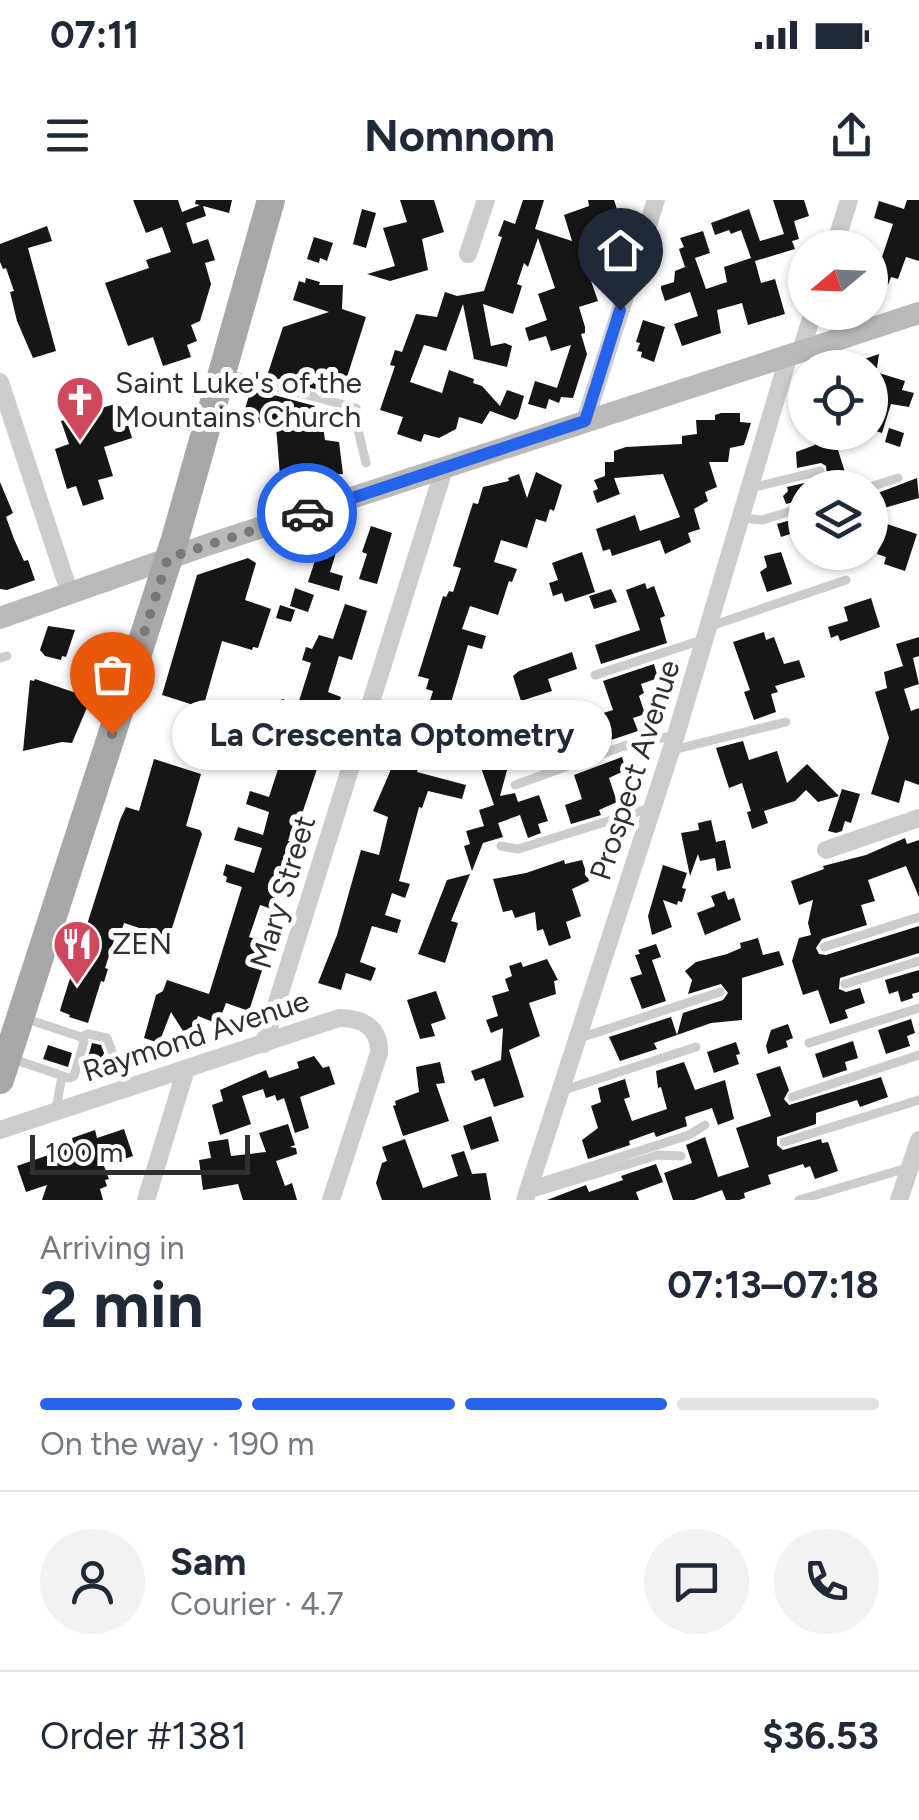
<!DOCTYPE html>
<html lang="en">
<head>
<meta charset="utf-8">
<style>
	:root { --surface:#fff; --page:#f2f2f3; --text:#1f2937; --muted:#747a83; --line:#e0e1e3; --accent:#2563eb }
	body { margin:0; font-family:Figtree,sans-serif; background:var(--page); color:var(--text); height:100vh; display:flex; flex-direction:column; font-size:38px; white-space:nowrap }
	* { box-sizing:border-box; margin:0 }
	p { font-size:32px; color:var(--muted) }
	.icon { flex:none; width:55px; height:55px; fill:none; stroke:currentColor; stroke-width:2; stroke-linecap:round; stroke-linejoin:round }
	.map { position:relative; height:1000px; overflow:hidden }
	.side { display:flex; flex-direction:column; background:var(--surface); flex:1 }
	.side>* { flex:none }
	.needle { width:65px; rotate:251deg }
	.controls { position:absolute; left:788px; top:30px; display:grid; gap:20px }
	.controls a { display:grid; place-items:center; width:100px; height:100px; border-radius:50%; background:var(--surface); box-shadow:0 2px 8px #0004; font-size:50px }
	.scale { position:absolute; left:30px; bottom:25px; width:220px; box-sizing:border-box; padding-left:10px; border:5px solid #2f2f2f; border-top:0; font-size:28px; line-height:35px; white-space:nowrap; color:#2f2f2f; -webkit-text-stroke:8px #fff; paint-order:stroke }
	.pin { position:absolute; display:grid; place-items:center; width:85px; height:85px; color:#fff; margin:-102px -42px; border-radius:50% 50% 50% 0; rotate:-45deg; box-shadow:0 0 10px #0007 }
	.pin .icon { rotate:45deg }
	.courier { position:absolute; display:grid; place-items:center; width:100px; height:100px; margin:-50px; border:8px solid #2563eb; border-radius:50%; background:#fff; color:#222; box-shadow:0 2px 12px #0007 }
	.bubble { position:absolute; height:70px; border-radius:35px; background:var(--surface); box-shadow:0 2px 8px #0004; font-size:32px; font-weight:700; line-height:70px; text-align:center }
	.summary em { font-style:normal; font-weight:700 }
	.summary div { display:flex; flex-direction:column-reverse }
	.summary { display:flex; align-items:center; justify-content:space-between; height:170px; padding:0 40px }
	h1 { font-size:65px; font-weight:700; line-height:75px }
	.bar { display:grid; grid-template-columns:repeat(4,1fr); gap:15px 10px; align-content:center; height:120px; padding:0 40px }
	.bar i { height:12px; border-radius:8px; background:var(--line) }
	.bar .selected { background:var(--accent) }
	.bar p { grid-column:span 4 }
	.line { display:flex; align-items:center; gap:25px; padding:0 40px; border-top:2px solid var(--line) }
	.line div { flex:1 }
	.round { display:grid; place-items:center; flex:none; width:105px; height:105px; border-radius:52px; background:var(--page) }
	.status { display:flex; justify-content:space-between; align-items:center; height:70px; padding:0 50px; background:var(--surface); direction:ltr }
	.status svg { height:28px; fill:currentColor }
	header { display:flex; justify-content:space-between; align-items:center; height:130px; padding:0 40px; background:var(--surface); font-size:45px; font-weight:700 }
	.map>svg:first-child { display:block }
</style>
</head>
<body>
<div class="status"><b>07:11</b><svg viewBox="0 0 49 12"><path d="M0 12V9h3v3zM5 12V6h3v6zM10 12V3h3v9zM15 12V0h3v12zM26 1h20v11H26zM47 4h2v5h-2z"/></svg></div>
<header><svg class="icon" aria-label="menu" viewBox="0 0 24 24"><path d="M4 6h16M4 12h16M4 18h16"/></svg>Nomnom<svg class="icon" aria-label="share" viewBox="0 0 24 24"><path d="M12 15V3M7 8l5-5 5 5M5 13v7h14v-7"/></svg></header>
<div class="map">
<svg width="919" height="1000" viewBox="0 0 919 1000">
	<rect width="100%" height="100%" fill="#fff"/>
	<path fill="#161616" d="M133,0H178L182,12L200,5L195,4L196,0H232L229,13L203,6L206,16L186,23L193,44L208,39L215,60L205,63L211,84L200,121L191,125L197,141L187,145L191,157L163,166L153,137L128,146L105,83L149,68L146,60L171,52L162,27L146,33Z
		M400,0H434L444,32L422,39L428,70L390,81L367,74L395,66L383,28L407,22Z
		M523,0H544L535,29L572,41L564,15L589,6L588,0H614L623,28L606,35L612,63L588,72L598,101L579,107L585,127V133L581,134L587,154L573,198L561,197L559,203L549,199L546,209L528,204L535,181L557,188L571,145L551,151L546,136L529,141L525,128L547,120L538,94L555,88L538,38L528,67L524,63L517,84L522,86L513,114L483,104L491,146L505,143L512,146L507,167L474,159L463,104L446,151L424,145L410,182L442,193L449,170L474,179L473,183L482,186L500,206L507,190L524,196L518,217L515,220L490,211L482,224L459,217L456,229L439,238L424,234L421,242L397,234L403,217L380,210L395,166L390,165L395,150L402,152L416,114L437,117L445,92L457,96L484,91L502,37L498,36L504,20L515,24Z
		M773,0H804L809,16L794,21L799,39L792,41L795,49L755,61L761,83L775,79L785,114L748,125L742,103L717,110L721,133L682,146L674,124L698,116L690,92L665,101L661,89V86L674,82L675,71L685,67L679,49L684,47L680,38L703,31L710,53L695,58L706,89L727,82L724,67L751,58L741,30L731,34L729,30L715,35L711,23L749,9L760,41L784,34Z
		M907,0H919V61L906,57L898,79L891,77L888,85L874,81L893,24L874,18L879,1L904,9Z
		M362,9L376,13L366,48L353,44Z
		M47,26L52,41L28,48L56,151L33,158L17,121L10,92L14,91L6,68L3,69L0,62V44Z
		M314,37L333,43L327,61L320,58L319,63L307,59Z
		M306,78L320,82L319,85H343L342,109L366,117L341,196L267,176L283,127L329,112L293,100L299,81L305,83Z
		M643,120L665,127L654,162L641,157L642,152L637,151L640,143L636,142Z
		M879,154L877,168H844V166Z
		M879,173L905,181L902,190L914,193L909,207L891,204L882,233L870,229V200Z
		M251,189L315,206L307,221L322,220L325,240L339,242L343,274L311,276L312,290L282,301L276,226L242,219Z
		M121,202L132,238L104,247L113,276L98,280L104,299L83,306L76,286L67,289L55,249L69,244L61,221Z
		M721,213H740V222L751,223L744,245L730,248L728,262H709L717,287L705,292L708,301L694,309L700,329L688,333L691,342L665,354L660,340L612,356L610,349L603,351L596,329L635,315L640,331L680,317L663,274L614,278L620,294L597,303L593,291L598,289L594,280L605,276V262H614V251L626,247L682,244V236L697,234L696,220H715V215Z
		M889,228L904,233L900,247L885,242Z
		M811,232H850L853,241L837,247L845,272L829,277L833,288H805V299L786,304L783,296L788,291L787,287L822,279L827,274L826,266L821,263L797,268L796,252L815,245Z
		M536,272L562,285L554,311L550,309L546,322L536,319L527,348L501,340L494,362L517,369L512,382L509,381L498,415L470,406L462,429L486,436L482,449L468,445L450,506L455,508L452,517L460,520L452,543L460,546L455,559L424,549L417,572L466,585L462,599L428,591L422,608L419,607L399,681L410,684L405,698L392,693L385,715L401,720L397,733L372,726L360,762L376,768L371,781L346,773L341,790L318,783L337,735L361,650L379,655L388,617L373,611L392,567L397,569L404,545L396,542L407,507L426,513L433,491L426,489L429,479L418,476L443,396L446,397L449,391L453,392L461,368L453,366L473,303L478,304L483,287L509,281L508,278L519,274L527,298Z
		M917,278L919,298L870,312V296Z
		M0,282L13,313L6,317L14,339L24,361L28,360L35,380L7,390L0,389Z
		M805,316V329L781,337L777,324Z
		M887,324L917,334L905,371L884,364L886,357L877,354Z
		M342,326L347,340L339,343L330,372L343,376L339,391L308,382L323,336Z
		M371,326L392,333L377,384L359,379L367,354L362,352Z
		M582,352L595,392L565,402L562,393L553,396L549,383L558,380L552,363Z
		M781,352L792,384L767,392L760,372L767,367L764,356Z
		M248,358L256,363L245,400L271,409L258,448L253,447L252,450L222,441L203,508L162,495L197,375Z
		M645,383L647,389L654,386L665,416L660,418L667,443L601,464L595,445L640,430L626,390Z
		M295,388L314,395L308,412L290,406Z
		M611,389L617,402L594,409L589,396Z
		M871,398L880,427L840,441L838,435L831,438L828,427L848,421L844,407Z
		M345,404L367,411L352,460L339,456L332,479L328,492L341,497L301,617L296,615L288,641L293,642L272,709L260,705L249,737L261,741L256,758L265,761L249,811L226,803L218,824L198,816L194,827L183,831L171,812L159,843L144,838L156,795L163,791L167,780L209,794L242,687L226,682L227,677L223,675L226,664L254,673L262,648L234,640L238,627L263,635L269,612L246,604L250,591L269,597L281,560L265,555L272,533L252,526L275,520L282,499L298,504L311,463L302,460L306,447L312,449L319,435L333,439Z
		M280,405L295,410L291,422L276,418Z
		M48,426L75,430L66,457L62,456L61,460L45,456L40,450Z
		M764,432L766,440L774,437L784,464L799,460L805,477L775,486L778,492L771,494L776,512L754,520L744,492L750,490L733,442Z
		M919,437V456L913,458L919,484L904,489L911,511L919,508V585L905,580L899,603L871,594L889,538L875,492L887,488L884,472L903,466L896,444Z
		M572,452L577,469L548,479L552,491L521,501L513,476L519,471Z
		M654,464L658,478L641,484L644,493L639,496L645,514L633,518L638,531L608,541L605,533L560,546L551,519L581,509L584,519L613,510L603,481Z
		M35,479L91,498L72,543L62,542L23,551L30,480L34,481Z
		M743,541L749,560L777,551L787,583L807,564L839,596L818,602L806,590L795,601L764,611L768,623L752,629L747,612L751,611L742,583L729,588L716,548Z
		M484,543L512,552L500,596L515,593L518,602L539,595L548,621L538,624L541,633L528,638L520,615L498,623L503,637L483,643L472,671L464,646L470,644L466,631L484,626L479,610L494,605L479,562Z
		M237,546L253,552L248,565L233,559Z
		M622,557L626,570L609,578L617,602L599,610L601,615L571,624L565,605L582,599L574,575Z
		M154,559L201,574L186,626L200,630L202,634L172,728L166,731L164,736L124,723L120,735L116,734L105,768L108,769L104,782L101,781L88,823L69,817L70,815L60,811L61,807L120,620L126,607L139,611Z
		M842,589L860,594L851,623L845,621L842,631L836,633L828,631Z
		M711,620L716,642L725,640L731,668L717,671L715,658L700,661L698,654L690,676L681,633L699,630L698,623Z
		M905,638L907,644L919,640V697L906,666L868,680L875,701L861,705L867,725L822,739L816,748L819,754L826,755L919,726V753L840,778L839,789L846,792L860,788L865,803L845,810L848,818L830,824L818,790L803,795L792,761L799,738L811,735L808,723L813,700L799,705L791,681L824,669L823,666L866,655Z
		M564,660L565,664L582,660L589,681L572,689L581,716L566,722L571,738L549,746L543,729L537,731L535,712L515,718L512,710L503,712L493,679L526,673Z
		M663,665L687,673L682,688L686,689L682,702L678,701L677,705L663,700L672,727L652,735L648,716Z
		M470,674L451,721L458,723L445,763L418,754L447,680Z
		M725,691L728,700L734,698L741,720L705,735L697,713L715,706L711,696Z
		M758,738L763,755L779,751L784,765L742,778V820L711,823L677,835L683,813L723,800L728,793L721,784L688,794L692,780L685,771L696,762L727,754L741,748L740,743Z
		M656,744L661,757L652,760L666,801L642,809L630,778L642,774L635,755L640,754L638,750Z
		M547,759L558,780L554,781L556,794L529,803L540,836L509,850L524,897L494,907L484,878L475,881L471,871L501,860L503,828L491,833L486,820L498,816L492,796L509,791L505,779L512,776L509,766L521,762L523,767Z
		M919,770V792L912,794L913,798L901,802L898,791L889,794L885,780Z
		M436,791L446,819L431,824L435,836L420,839L407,800Z
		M671,817L677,835L654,843L657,849L620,861L609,837Z
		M911,819L915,833L907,836L910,846L886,854L878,830Z
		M788,824L793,838L786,841L788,847L768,854L766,846L771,830Z
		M853,841L858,858L845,862L847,870L823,878L815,854Z
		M736,842L740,854L736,855L739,864L714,873L707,852Z
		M92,843L101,845L104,853L97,874L84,872Z
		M48,845L72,853L68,867L43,859Z
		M314,856L323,868L329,866L335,884L300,897L309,928L295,933L284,898L277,901L275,895L266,898L263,889L242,896L251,924L220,935L212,905L223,901L220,890L266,870L269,878L299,868L297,862Z
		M440,862L445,883L436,884L449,921L403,936L393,906L396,905L395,901L419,892L416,867Z
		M684,862L695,890L725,880L734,919L718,925L712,908L685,917L687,926L656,937L654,932L629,941L630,945L588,959L582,940L598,928L591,906L601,902L598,888L625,879L630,897L624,899L632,921L667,909L661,887L658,888L656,871Z
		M780,866L789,890L784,899L789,905L881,877L888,897L860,907L857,900L816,913V924L777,937V945L783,950L821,939L822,943L828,942L838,971L815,979L810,966L805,968L803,964L768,975L771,984L744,993L745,998L739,1000H726L722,990L694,1000H673L664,973L692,963L686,945L705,937L718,977L749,967L736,928L771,916L756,874Z
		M491,916L499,941L471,950L463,926Z
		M288,924L295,945L290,947L296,948L297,954L276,961L285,986L292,983L297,1000H243L238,984L203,990L199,960L211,958L208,942L228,939L231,956L266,952L259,933Z
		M124,929L133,956L104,966L109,979L105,980L107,986L100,989L103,1000H42L47,985L26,992L17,966L74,946L72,938L95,930L97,938Z
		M405,939L423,988L458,976L451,955L464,951L472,974L486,973L491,1000H382L376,983L382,963L387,961L382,947Z
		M656,964L663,982L636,992L639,1000H547L586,985L589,992L623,980L621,976Z"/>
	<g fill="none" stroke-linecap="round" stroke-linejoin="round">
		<path stroke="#ccc" stroke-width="9" d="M224,173L356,208L355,217L366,263
			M751,288L820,271
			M867,288L898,278
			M740,318L762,320L805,307
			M708,427L846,380
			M0,458L7,456
			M595,475L702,440
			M673,550L786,522
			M515,585L624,546L676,535
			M501,646L518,649L650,608
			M824,747L919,717
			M845,784L919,761
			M81,837L88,834L107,838L126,889
			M580,838L720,792
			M809,843L919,808
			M10,858L69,878L74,876L84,842L81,837L24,818
			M561,891L696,847
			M792,897L919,855
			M56,909L62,876
			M784,942L919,900
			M529,986L689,935L705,925
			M529,994L658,955L681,956
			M799,1000L907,968"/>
		<path stroke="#ccc" stroke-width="18" d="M834,48L849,0
			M468,54L486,0
			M801,151L813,112
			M0,182L70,394
			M585,221L656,0
			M826,650L919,618
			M264,844L444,269
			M0,930L339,818C362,818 380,827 379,853L331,1000
			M146,1000L186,869
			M525,1000L676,535L789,155
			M899,1000L919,940"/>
		<path stroke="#b9b9b9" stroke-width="22" d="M0,418L207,345L919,113"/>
		<path stroke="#a7a7a7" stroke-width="28" d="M0,880L175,339L271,0"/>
	</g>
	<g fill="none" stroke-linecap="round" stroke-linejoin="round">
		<path stroke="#787878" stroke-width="10" stroke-dasharray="0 18" d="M112,534L168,358L307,313"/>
		<path stroke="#2563eb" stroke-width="12" d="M307,313L585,221L620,110"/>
	</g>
	<defs>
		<g id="church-pin" transform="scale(2.5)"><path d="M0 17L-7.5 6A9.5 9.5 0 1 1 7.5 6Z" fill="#cf485d" stroke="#fff"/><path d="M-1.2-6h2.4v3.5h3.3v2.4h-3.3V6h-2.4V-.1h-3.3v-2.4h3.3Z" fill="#fff"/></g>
		<g id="restaurant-pin" transform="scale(2.5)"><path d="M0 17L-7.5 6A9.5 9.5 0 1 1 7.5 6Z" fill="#cf485d" stroke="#fff"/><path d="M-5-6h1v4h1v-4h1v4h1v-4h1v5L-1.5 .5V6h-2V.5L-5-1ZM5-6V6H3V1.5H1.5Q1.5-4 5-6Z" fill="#fff"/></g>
	</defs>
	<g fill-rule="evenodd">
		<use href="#church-pin" x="80" y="200"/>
		<use href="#restaurant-pin" x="77" y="744"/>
	</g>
	<g text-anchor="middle" stroke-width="10" stroke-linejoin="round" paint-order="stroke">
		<g font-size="30" fill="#2f2f2f" stroke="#fff" text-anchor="start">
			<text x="115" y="193">Saint Luke's of the<tspan x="115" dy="34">Mountains Church</tspan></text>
			<text x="112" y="754">ZEN</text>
		</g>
		<g font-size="30" fill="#2f2f2f" stroke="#fff">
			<text transform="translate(635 570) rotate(-72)" y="10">Prospect Avenue</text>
			<text transform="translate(283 692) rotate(-73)" y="10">Mary Street</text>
			<text transform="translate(196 836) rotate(-18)" y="10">Raymond Avenue</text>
		</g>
	</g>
</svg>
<div class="controls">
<a><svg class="needle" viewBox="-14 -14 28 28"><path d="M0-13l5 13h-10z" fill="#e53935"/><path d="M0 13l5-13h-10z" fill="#747a83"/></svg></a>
<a><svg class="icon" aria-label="locate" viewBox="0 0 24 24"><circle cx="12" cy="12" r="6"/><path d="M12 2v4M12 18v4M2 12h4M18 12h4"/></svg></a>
<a><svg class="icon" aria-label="layers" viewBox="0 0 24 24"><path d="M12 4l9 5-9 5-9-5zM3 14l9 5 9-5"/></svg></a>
</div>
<div class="scale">100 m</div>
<div class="pin" style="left:112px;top:534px;background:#ea580c"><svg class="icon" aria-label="bag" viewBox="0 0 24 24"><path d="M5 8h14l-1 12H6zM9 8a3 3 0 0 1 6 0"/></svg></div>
<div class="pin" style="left:620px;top:110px;background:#1f2937"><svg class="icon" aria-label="home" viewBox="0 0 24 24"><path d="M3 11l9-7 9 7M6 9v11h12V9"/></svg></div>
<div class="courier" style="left:307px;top:313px"><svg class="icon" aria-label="car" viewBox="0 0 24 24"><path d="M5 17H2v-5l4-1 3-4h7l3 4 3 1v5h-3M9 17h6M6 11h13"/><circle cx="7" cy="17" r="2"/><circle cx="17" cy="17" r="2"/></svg></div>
<div class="bubble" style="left:172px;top:500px;width:440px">La Crescenta Optometry</div>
</div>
<section class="side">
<div class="summary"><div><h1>2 min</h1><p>Arriving in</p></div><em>07:13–07:18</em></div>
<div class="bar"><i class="selected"></i><i class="selected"></i><i class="selected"></i><i></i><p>On the way · 190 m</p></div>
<div class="line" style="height:180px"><a class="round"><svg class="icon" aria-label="person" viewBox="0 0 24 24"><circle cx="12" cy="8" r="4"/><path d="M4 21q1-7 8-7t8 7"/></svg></a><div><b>Sam</b><p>Courier · 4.7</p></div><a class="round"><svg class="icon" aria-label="chat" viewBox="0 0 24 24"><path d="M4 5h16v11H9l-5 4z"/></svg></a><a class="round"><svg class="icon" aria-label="phone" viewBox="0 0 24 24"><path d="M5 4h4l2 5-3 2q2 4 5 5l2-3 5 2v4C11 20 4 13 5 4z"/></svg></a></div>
<div class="line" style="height:130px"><div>Order #1381</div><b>$36.53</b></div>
</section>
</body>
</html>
